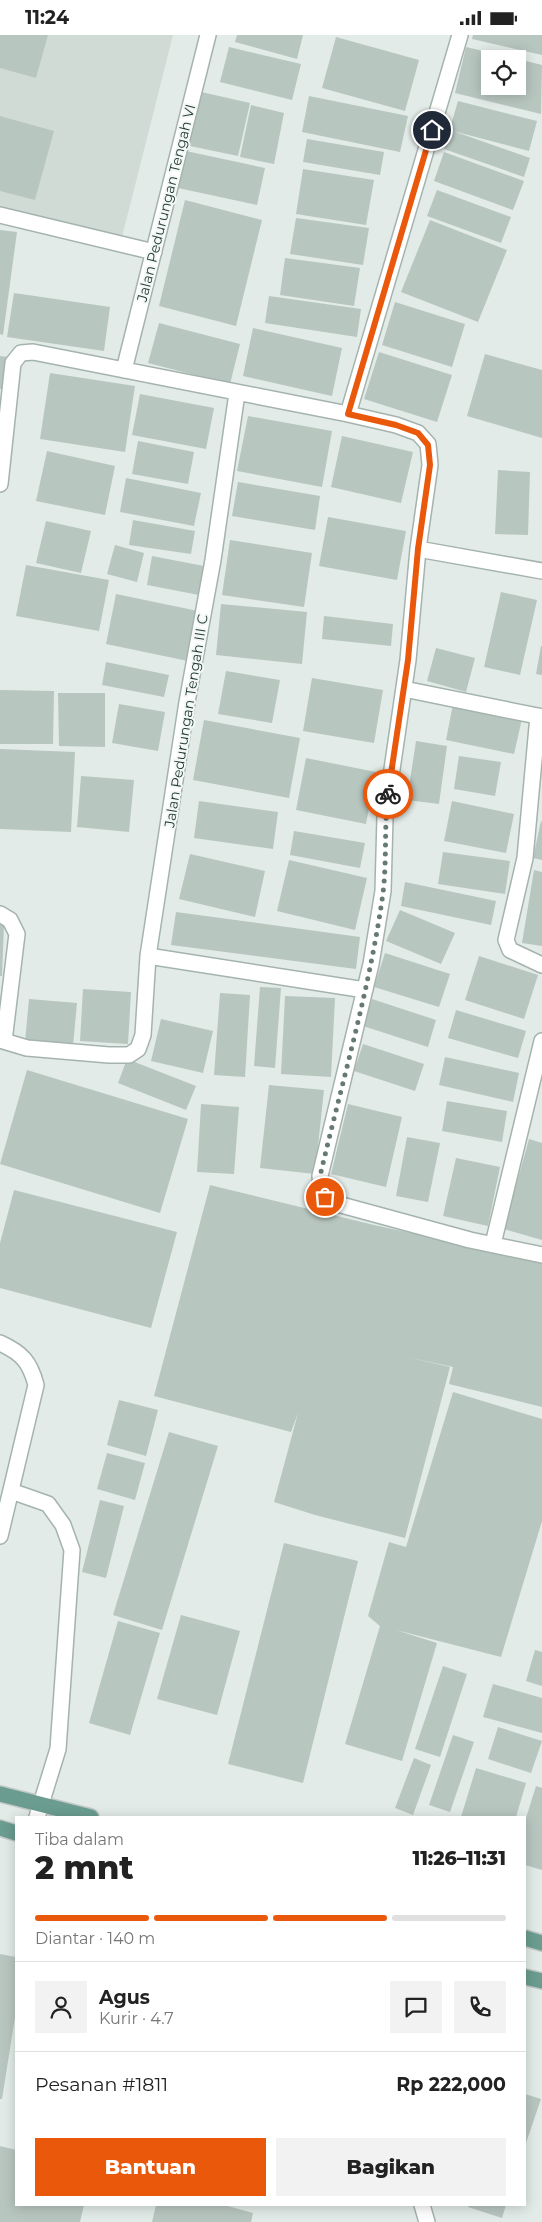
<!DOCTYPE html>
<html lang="id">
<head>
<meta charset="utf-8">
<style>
	:root { --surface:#fff; --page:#f2f2f2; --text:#222; --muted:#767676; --line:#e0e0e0; --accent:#ea580c }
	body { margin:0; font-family:Montserrat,sans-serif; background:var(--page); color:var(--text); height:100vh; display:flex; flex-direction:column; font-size:19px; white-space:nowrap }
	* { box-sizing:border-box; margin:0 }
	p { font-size:16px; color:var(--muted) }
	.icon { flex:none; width:28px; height:28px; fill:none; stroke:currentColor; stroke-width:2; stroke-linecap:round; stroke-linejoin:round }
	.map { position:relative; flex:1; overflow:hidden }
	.side { position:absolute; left:15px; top:1781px; width:511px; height:390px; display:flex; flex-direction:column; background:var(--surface); border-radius:0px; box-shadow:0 2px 12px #0003 }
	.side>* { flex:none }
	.buttons { position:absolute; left:481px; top:15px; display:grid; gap:10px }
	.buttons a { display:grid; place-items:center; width:45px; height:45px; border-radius:0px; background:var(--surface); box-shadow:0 2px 12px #0003; font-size:25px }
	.pin { position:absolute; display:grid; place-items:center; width:42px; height:42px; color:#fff; margin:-21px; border:2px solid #fff; border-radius:50%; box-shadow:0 1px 5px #0007 }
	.courier { position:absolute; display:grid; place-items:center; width:50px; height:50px; margin:-25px; border:4px solid #ea580c; border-radius:50%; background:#fff; color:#222; box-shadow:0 1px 6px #0007 }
	.overview em { font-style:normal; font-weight:800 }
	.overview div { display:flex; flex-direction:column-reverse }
	.overview { display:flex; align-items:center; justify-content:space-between; height:85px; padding:0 20px }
	h1 { font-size:32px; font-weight:800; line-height:38px }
	.bar { display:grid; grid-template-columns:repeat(4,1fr); gap:8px 5px; align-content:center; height:60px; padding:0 20px }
	.bar i { height:6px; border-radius:4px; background:var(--line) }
	.bar .current { background:var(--accent) }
	.bar p { grid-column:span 4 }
	.line { display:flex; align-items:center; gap:12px; padding:0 20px; border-top:1px solid var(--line) }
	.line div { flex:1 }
	.round { display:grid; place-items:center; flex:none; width:52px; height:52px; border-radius:0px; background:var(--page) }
	.primary-button { display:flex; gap:10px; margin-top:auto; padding:10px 20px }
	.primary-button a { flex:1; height:58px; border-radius:0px; background:var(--accent); color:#fff; font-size:20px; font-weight:800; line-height:58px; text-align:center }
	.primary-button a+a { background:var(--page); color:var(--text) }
	.status { display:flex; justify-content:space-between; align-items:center; height:35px; padding:0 25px; background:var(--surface); direction:ltr }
	.status svg { height:14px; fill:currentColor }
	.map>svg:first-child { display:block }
</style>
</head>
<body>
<div class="status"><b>11:24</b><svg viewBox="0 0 49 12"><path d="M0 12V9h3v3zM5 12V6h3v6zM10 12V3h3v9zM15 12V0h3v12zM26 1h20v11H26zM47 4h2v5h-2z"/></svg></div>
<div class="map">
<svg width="542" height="2187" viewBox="0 0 542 2187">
	<rect width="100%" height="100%" fill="#e2ebe7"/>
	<path fill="#d1dbd6" d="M0,0H173L122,202L0,172Z"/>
	<path fill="#b8c6c0" d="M0,0H48L36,43L0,33Z
		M237,0H303L297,24L235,7Z
		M473,0H542V20L472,4Z
		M336,2L419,25L405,76L322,53Z
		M229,12L301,29L292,65L220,47Z
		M466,12L513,23L490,24V51H518V24L542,30L541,79L455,58Z
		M197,56L250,68L238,121L185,110Z
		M309,61L408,81L400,117L302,97Z
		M458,66L537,86L529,116L453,96L530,123L524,142L444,114Z
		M251,70L284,78L274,129L240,122Z
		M0,81L54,96L35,165L0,156Z
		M307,104L384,117L380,140L303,127Z
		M186,116L265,133L257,170L178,153Z
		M444,117L524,146L513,175L434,146Z
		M303,134L374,145L366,190L296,179Z
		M437,155L511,182L501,208L427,181Z
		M185,165L262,185L236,291L159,271Z
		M296,183L369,193L363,230L290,219Z
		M430,185L507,215L478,287L401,257Z
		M0,195L17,197L3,300L0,299Z
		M285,223L360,233L354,271L280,260Z
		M14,258L110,272L104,316L7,302Z
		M269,261L361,274L357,302L265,288Z
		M395,267L465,289L452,332L382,310Z
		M159,288L240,309L230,349L148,328Z
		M253,293L342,313L332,361L243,341Z
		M379,317L452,340L437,387L364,364Z
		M485,319L542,335V403L467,381Z
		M0,321L8,322L6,355L0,354Z
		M50,338L135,351L125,417L40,404Z
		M140,359L214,373L206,414L132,400Z
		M248,381L332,396L322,452L237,436Z
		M342,401L413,417L401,468L331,452Z
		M138,406L194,417L188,449L132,439Z
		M47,416L115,431L105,480L36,466Z
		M498,435L530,437L528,500L495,499Z
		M126,443L201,458L194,491L120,477Z
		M238,447L320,461L315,495L232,481Z
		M328,482L406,496L397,545L319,531Z
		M133,485L195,496L191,519L129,510Z
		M46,486L91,496L81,538L36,528Z
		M230,505L312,518L304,572L222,560Z
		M115,510L144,518L137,547L107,539Z
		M152,521L204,531L199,560L147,550Z
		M26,530L109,545L99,596L16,581Z
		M501,557L537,565L520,640L484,632Z
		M116,559L198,576L188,626L106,609Z
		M221,569L307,577L302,629L216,620Z
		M324,581L393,589L391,611L322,604Z
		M541,611H542V640L536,639Z
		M436,613L475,623L466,657L427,646Z
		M106,627L169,640L164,662L102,650Z
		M226,636L280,645L272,688L218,679Z
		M312,643L383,655L374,708L303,696Z
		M0,655L54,656L53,709H0Z
		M58,658H105V712L59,711Z
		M119,669L165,677L158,716L112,708Z
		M453,669L522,684L514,719L446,705Z
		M204,685L300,703L289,763L193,745Z
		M416,706L447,711L439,769L407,765Z
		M0,714L75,717L71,797L0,794Z
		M459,721L501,727L495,761L454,754Z
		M306,723L376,737L366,789L296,775Z
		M81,741L134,745L129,797L77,792Z
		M199,766L278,777L273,814L194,803Z
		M452,766L514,779L506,818L444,806Z
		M541,786L542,787V825L533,823Z
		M294,796L365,808L360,833L290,820Z
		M443,817L510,826L505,859L438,849Z
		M190,819L265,836L255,882L179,864Z
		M289,825L367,843L355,895L277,876Z
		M534,835L542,837V911L522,908Z
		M405,847L496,866L491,890L401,871Z
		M400,875L455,898L441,929L386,906Z
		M176,877L360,902L356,934L171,910Z
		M0,888L4,889L2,941H0Z
		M385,918L450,939L439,972L374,952Z
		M479,921L538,940L524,984L465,965Z
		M260,952L281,953L275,1033L254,1031Z
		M83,954L131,957L128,1009L80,1006Z
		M220,958L250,960L245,1042L214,1040Z
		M285,961L335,963L331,1042L281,1039Z
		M29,964L77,968L73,1011L25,1007Z
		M372,964L436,985L428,1012L363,991Z
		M456,975L526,996L518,1023L448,1003Z
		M161,984L213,996L203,1038L151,1026Z
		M363,1009L424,1029L415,1056L354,1036Z
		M445,1022L519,1038L513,1067L439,1050Z
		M127,1024L196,1051L186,1075L118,1048Z
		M27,1035L188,1084L160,1178L0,1129Z
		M269,1050L324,1055L315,1139L260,1133Z
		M447,1066L507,1076L502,1107L442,1096Z
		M201,1069L239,1072L234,1139L197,1137Z
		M348,1069L402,1082L386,1152L331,1139Z
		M407,1102L440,1108L428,1167L396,1161Z
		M529,1104L542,1108V1205L504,1194Z
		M456,1123L500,1132L488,1191L443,1181Z
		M210,1150L374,1190L542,1226V1372L449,1349L453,1332L407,1322L450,1332L405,1503L315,1480L274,1467L298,1378L291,1397L154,1361Z
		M14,1155L177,1197L151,1293L0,1253V1208Z
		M453,1357L542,1384V1486L501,1622L396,1595L437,1608L402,1726L345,1709L380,1591L368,1581L389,1507L406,1512Z
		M119,1365L158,1375L146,1421L107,1410Z
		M169,1397L218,1411L162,1595L113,1580Z
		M107,1418L145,1428L135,1465L97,1454Z
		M100,1465L124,1471L106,1543L82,1537Z
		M284,1508L358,1526L303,1748L228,1729Z
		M181,1580L240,1596L217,1680L157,1664Z
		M118,1586L160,1598L130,1700L89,1688Z
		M535,1615L542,1617V1651L526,1646Z
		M443,1631L467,1639L440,1722L415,1714Z
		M493,1649L542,1663V1698L483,1682Z
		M498,1692L542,1706L531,1738L488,1724Z
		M453,1700L474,1707L450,1777L429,1770Z
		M414,1723L431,1730L413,1780L395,1773Z
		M476,1733L526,1748L516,1782H461Z
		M536,1751L542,1753V1835L525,1830V1786Z
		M0,1919L16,1922V1976L2,2064H0Z
		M525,2059L541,2064L525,2111Z
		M0,2111L16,2115V2170H84L80,2187H0Z
		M156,2170H224L253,2178L251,2187H152Z
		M469,2170H506L502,2183L468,2172Z"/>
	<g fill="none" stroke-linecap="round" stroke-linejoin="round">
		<g stroke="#a5b3ae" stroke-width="18">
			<path id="minor" d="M0,180L154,217
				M124,335L208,0
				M348,379L460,0
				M0,449L13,328L21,318L33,317L348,379L396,390L418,398L428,409L430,430L418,514L408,625L385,782L383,856L371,929L320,1141C321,1154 322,1161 334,1168L470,1205L542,1220
				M418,514L542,536
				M404,654L542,682
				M538,681L525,823L506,905L510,915L542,930
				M0,879L10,885L17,899L4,1006
				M148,921L365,955
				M0,1005L27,1013L109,1020H129L138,1014L143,1000L148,921L187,667L213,525L237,358
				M493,1209L542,1006
				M0,1308C22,1318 30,1327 36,1350L0,1501
				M11,1456L48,1469L63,1490L72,1515L58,1714L37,1782
				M422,2170L427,2187"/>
		</g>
		<g stroke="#c2c8c6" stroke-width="18">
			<path id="major" d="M0,1759L91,1782
				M0,1793L16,1798
				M525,1903L542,1908
				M525,1942L542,1946"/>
		</g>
		<use href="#minor" stroke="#fff" stroke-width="15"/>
		<use href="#major" stroke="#6a9d90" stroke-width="15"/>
	</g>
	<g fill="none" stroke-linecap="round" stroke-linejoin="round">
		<path stroke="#667973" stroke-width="5" stroke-dasharray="0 9" d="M325,1162L321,1154L320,1141C342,1047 370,953 383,858C387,825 384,792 388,759"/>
		<path stroke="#ea580c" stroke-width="6" d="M388,759L408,625L418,514L430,430L428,410L418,398L396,390L348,379L432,95"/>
	</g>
	<g text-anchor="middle" stroke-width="4" stroke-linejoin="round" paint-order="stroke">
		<g font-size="14" fill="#243b35" stroke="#f3f8f5">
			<text transform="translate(166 168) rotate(-76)" y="5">Jalan Pedurungan Tengah VI</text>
			<text transform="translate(186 686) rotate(-81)" y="5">Jalan Pedurungan Tengah III C</text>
		</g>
	</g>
</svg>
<div class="buttons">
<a><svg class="icon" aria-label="locate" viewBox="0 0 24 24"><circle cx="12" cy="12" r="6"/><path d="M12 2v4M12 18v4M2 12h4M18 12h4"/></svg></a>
</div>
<div class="pin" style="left:325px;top:1162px;background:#ea580c"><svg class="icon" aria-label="bag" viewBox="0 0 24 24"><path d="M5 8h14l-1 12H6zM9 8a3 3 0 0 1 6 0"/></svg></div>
<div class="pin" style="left:432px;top:95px;background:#1f2937"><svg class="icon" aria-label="home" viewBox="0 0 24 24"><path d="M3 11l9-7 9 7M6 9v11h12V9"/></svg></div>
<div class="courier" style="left:388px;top:759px"><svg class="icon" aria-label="bike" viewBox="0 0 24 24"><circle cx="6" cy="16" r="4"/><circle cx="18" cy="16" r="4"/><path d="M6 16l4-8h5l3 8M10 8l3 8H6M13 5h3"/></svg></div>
<section class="side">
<div class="overview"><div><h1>2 mnt</h1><p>Tiba dalam</p></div><em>11:26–11:31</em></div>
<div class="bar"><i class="current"></i><i class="current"></i><i class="current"></i><i></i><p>Diantar · 140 m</p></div>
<div class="line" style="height:90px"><a class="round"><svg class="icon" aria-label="person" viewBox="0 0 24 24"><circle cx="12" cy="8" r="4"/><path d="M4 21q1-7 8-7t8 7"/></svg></a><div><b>Agus</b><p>Kurir · 4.7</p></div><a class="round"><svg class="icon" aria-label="chat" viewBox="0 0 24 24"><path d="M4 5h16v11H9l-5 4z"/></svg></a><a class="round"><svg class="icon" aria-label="phone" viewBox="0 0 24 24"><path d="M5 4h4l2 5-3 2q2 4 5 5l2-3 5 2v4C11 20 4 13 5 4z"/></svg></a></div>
<div class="line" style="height:65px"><div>Pesanan #1811</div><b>Rp 222,000</b></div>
<div class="primary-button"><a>Bantuan</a><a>Bagikan</a></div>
</section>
</div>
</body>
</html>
